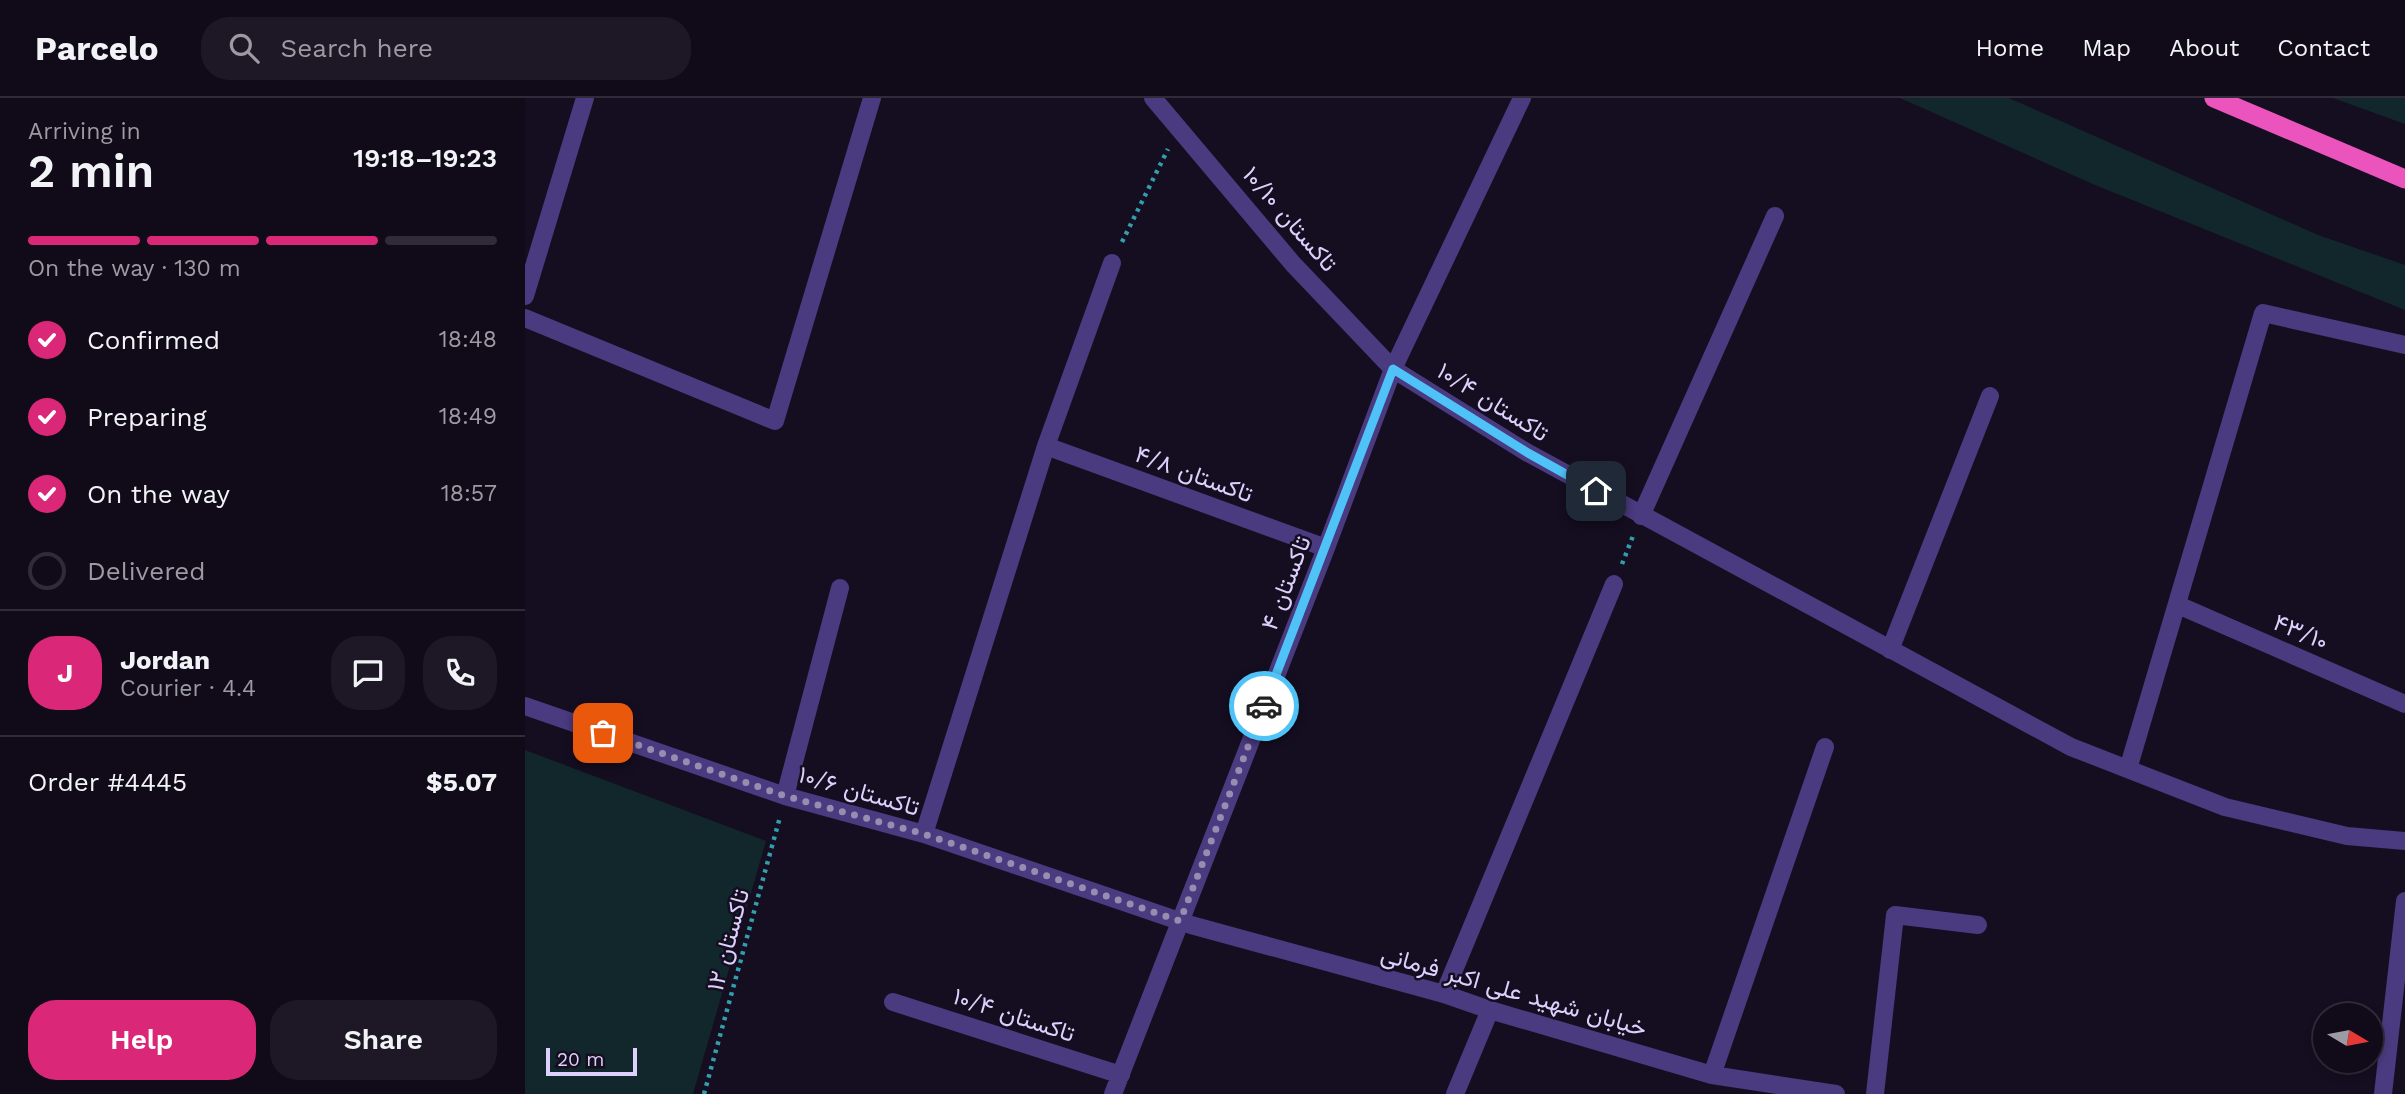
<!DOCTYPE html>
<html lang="en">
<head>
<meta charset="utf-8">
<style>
	:root { --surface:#100a19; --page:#1e1826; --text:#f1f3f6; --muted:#9c9aa2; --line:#302b38; --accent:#db2777 }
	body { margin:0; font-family:"Work Sans",Vazirmatn,sans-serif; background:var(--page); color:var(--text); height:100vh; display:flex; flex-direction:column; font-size:26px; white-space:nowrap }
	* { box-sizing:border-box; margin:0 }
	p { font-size:23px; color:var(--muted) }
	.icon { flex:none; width:38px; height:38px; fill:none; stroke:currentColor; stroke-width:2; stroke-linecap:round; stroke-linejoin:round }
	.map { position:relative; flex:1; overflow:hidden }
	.panel { display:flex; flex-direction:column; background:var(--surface); width:525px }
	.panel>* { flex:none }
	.needle { width:46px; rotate:100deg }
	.tools { position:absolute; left:1788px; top:905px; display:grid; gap:14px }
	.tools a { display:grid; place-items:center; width:70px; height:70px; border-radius:50%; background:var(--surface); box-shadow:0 4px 10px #0003,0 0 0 2px var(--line); font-size:35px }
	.scale { position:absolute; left:21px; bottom:18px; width:91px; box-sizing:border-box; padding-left:7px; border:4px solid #ded0fd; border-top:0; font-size:19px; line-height:24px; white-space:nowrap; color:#ded0fd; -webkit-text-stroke:5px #150e21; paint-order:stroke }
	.pin { position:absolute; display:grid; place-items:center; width:60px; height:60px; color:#fff; margin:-30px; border-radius:14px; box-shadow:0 4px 10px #0006 }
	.courier { position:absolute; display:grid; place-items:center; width:70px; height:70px; margin:-35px; border:5px solid #4fc3f7; border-radius:50%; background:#fff; color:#222; box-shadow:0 2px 9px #0007 }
	.summary em { font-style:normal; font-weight:600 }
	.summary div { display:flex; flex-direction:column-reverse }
	.summary { display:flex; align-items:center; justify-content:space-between; height:119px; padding:0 28px }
	h1 { font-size:46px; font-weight:600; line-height:52px }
	.bar { display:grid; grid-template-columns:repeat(4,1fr); gap:10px 7px; align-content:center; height:84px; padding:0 28px }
	.bar i { height:9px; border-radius:5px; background:var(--line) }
	.bar .selected { background:var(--accent) }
	.bar p { grid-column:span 4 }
	.line { display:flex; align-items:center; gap:18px; padding:0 28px; border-top:2px solid var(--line) }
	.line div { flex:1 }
	.round { display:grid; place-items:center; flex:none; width:74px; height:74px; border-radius:28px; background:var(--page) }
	ol { padding:0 28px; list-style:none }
	li { display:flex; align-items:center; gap:21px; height:77px }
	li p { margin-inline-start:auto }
	li .icon { padding:7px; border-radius:50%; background:var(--accent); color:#fff; stroke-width:4 }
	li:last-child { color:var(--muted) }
	li i { width:38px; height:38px; border:4px solid var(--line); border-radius:50% }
	.cta { display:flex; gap:14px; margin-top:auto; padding:14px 28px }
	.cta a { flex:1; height:80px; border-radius:28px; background:var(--accent); color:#fff; font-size:28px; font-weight:600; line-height:80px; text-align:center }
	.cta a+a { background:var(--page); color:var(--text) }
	header { display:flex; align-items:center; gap:42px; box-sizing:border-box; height:98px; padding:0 35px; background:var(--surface); border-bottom:2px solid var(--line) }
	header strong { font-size:33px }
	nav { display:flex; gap:38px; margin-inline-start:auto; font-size:24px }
	.search { width:490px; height:63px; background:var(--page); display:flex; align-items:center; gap:18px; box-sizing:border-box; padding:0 24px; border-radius:28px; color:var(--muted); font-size:26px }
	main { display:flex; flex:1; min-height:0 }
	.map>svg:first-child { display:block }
</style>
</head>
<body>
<header>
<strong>Parcelo</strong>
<div class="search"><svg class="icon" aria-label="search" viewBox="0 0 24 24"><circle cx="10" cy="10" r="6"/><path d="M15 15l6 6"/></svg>Search here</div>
<nav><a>Home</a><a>Map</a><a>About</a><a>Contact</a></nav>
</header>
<main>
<section class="panel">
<div class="summary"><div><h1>2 min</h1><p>Arriving in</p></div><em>19:18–19:23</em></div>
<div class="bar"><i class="selected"></i><i class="selected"></i><i class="selected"></i><i></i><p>On the way · 130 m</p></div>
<ol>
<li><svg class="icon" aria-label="check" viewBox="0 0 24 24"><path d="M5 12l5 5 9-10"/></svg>Confirmed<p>18:48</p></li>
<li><svg class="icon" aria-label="check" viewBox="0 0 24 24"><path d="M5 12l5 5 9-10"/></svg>Preparing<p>18:49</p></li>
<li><svg class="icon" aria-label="check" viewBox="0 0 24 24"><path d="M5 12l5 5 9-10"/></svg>On the way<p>18:57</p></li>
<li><i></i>Delivered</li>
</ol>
<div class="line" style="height:126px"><b class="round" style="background:var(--accent);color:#fff">J</b><div><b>Jordan</b><p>Courier · 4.4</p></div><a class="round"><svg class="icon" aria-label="chat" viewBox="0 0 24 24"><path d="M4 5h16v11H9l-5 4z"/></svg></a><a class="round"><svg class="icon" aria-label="phone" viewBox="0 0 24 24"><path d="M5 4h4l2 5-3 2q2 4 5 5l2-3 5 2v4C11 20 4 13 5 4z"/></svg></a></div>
<div class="line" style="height:91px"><div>Order #4445</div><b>$5.07</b></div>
<div class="cta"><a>Help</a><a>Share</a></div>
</section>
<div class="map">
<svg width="1880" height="996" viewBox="0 0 1880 996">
	<rect width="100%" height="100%" fill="#150e21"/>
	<path fill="#11272b" d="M1375,0H1484L1793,137L1880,167V212L1570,87Z
		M1808,0H1880V26Z
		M0,652L241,743L168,996H0Z"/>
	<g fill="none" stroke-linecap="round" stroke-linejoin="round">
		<path stroke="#329faf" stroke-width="4.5" stroke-dasharray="3.5 5" stroke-linecap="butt" d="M597,144L643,51
			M1097,466L1108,438
			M179,996L255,719"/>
		<path stroke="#4a3a7f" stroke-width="18" d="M628,0L768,166L868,271L1003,355L1546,649L1700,709L1822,738L1880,743
			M0,198L60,0
			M0,220L250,323L347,0
			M521,348L801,450
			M1116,418L1250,118
			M1653,507L1880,606
			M1365,552L1465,298
			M0,608L260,698L399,736L666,827L919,896L965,912L1187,977L1311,996
			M1603,671L1738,215L1880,247
			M260,698L315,490
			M399,736L521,348L587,165
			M919,896L1089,486
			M368,904L596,977
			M1187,977L1300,649
			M588,996L801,450L868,271L997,0
			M930,996L965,912
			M1350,996L1370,817L1453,827
			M1858,996L1880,803"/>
		<path stroke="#eb54bd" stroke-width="19" d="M1689,0L1880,81"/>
	</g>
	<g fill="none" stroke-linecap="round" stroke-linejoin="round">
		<path stroke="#988cb0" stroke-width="7" stroke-dasharray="0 12.6" d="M78,635L260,698L399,736L655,823L739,608"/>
		<path stroke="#4fc3f7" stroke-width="9" d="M739,608L868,271L1003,355L1071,393"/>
	</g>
	<g text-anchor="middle" stroke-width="5" stroke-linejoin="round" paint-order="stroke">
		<g font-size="24" fill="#ded0fd" stroke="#150e21">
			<text transform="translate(765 121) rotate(49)" y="8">تاکستان ۱۰/۱۰</text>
			<text transform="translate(968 304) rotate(32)" y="8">تاکستان ۱۰/۴</text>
			<text transform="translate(669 376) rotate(20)" y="8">تاکستان ۴/۸</text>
			<text transform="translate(761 485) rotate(-69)" y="8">تاکستان ۴</text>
			<text transform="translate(1776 534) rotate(23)" y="8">۴۳/۱۰</text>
			<text transform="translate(334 693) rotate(16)" y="8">تاکستان ۱۰/۶</text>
			<text transform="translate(203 842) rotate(-75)" y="8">تاکستان ۱۲</text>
			<text transform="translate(989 893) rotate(16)" y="8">خیابان شهید علی اکبر فرمانی</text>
			<text transform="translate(489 917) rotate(18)" y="8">تاکستان ۱۰/۴</text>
		</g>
	</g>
</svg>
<div class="tools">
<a><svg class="needle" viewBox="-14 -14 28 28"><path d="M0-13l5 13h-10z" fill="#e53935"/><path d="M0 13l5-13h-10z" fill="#9c9aa2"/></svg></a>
</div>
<div class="scale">20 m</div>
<div class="pin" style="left:78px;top:635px;background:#ea580c"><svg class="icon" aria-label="bag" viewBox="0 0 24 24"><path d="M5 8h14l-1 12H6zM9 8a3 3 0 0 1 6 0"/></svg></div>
<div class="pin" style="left:1071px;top:393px;background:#1f2937"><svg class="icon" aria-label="home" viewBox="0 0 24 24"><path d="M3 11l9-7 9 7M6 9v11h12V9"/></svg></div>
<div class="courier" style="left:739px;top:608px"><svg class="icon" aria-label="car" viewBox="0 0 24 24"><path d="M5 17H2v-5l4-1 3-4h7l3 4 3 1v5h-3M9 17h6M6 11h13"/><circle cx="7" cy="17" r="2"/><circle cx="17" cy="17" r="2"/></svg></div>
</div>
</main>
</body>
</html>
